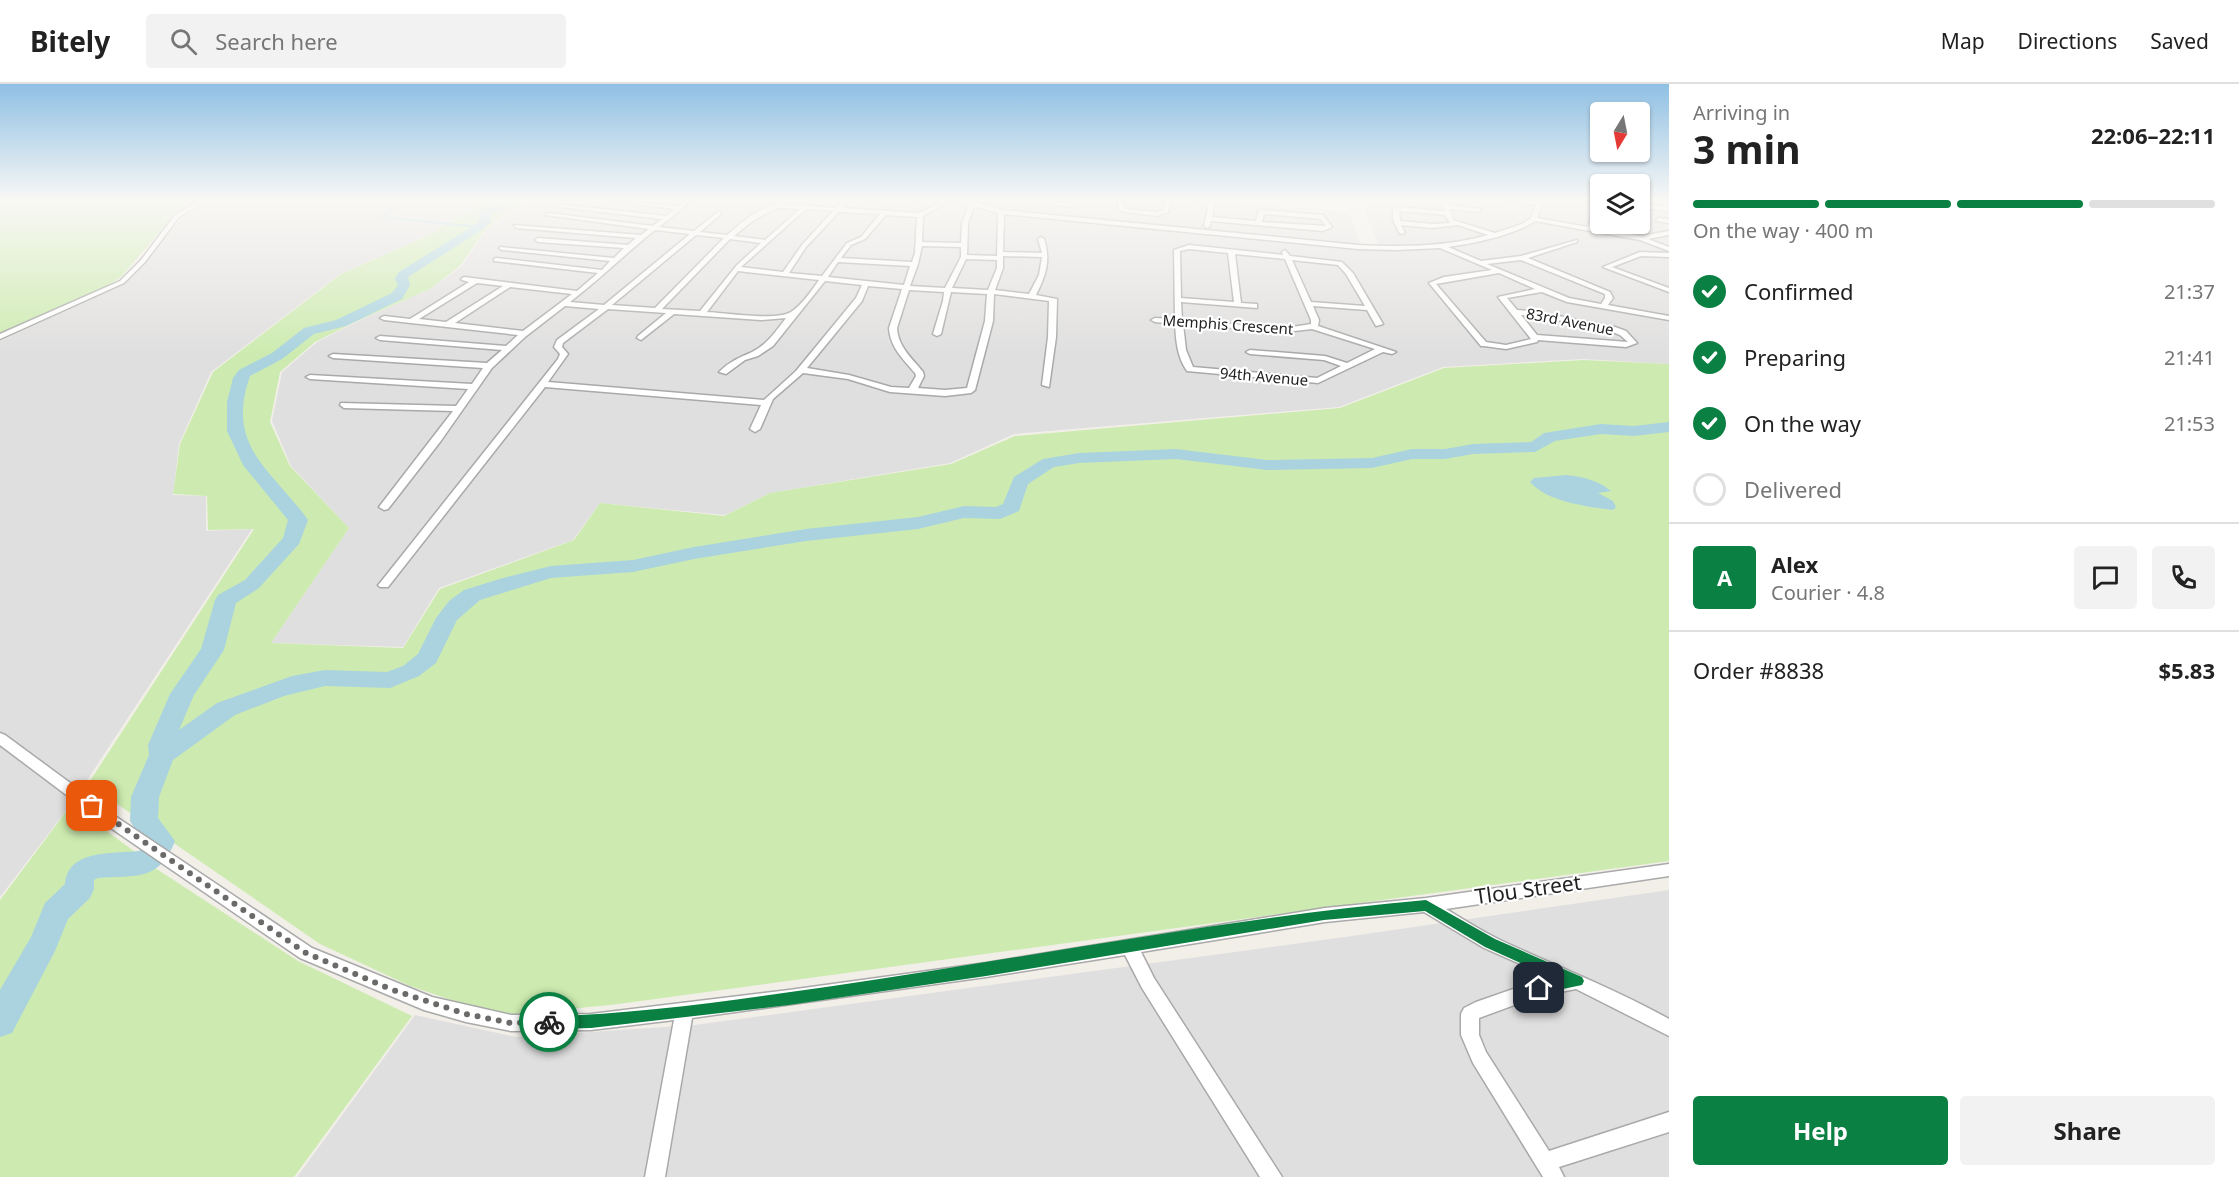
<!DOCTYPE html>
<html lang="en">
<head>
<meta charset="utf-8">
<style>
	:root { --surface:#fff; --page:#f2f2f2; --text:#222; --muted:#767676; --line:#e0e0e0; --accent:#0b8043 }
	body { margin:0; font-family:"Noto Sans",sans-serif; background:var(--page); color:var(--text); height:100vh; display:flex; flex-direction:column; font-size:22px; white-space:nowrap }
	* { box-sizing:border-box; margin:0 }
	p { font-size:20px; color:var(--muted) }
	.icon { flex:none; width:33px; height:33px; fill:none; stroke:currentColor; stroke-width:2; stroke-linecap:round; stroke-linejoin:round }
	.map { position:relative; flex:1; overflow:hidden }
	.side { display:flex; flex-direction:column; background:var(--surface); width:570px }
	.side>* { flex:none }
	.needle { width:39px; rotate:190deg }
	.fabs { position:absolute; left:1590px; top:18px; display:grid; gap:12px }
	.fabs a { display:grid; place-items:center; width:60px; height:60px; border-radius:6px; background:var(--surface); box-shadow:0 2px 4px #0004; font-size:30px }
	.pin { position:absolute; display:grid; place-items:center; width:51px; height:51px; color:#fff; margin:-26px; border-radius:12px; box-shadow:0 3px 9px #0006 }
	.courier { position:absolute; display:grid; place-items:center; width:60px; height:60px; margin:-30px; border:4px solid #0b8043; border-radius:50%; background:#fff; color:#222; box-shadow:0 2px 8px #0007 }
	.head em { font-style:normal; font-weight:700 }
	.head div { display:flex; flex-direction:column-reverse }
	.head { display:flex; align-items:center; justify-content:space-between; height:102px; padding:0 24px }
	h1 { font-size:39px; font-weight:700; line-height:45px }
	.bar { display:grid; grid-template-columns:repeat(4,1fr); gap:9px 6px; align-content:center; height:72px; padding:0 24px }
	.bar i { height:8px; border-radius:4px; background:var(--line) }
	.bar .current { background:var(--accent) }
	.bar p { grid-column:span 4 }
	.line { display:flex; align-items:center; gap:15px; padding:0 24px; border-top:2px solid var(--line) }
	.line div { flex:1 }
	.round { display:grid; place-items:center; flex:none; width:63px; height:63px; border-radius:6px; background:var(--page) }
	ol { padding:0 24px; list-style:none }
	li { display:flex; align-items:center; gap:18px; height:66px }
	li p { margin-inline-start:auto }
	li .icon { padding:6px; border-radius:50%; background:var(--accent); color:#fff; stroke-width:4 }
	li:last-child { color:var(--muted) }
	li i { width:33px; height:33px; border:3px solid var(--line); border-radius:50% }
	.cta { display:flex; gap:12px; margin-top:auto; padding:12px 24px }
	.cta a { flex:1; height:69px; border-radius:6px; background:var(--accent); color:#fff; font-size:24px; font-weight:700; line-height:69px; text-align:center }
	.cta a+a { background:var(--page); color:var(--text) }
	header { display:flex; align-items:center; gap:36px; box-sizing:border-box; height:84px; padding:0 30px; background:var(--surface); border-bottom:2px solid var(--line) }
	header strong { font-size:28px }
	nav { display:flex; gap:33px; margin-inline-start:auto; font-size:21px }
	.search { width:420px; height:54px; background:var(--page); display:flex; align-items:center; gap:15px; box-sizing:border-box; padding:0 21px; border-radius:6px; color:var(--muted); font-size:22px }
	main { display:flex; flex:1; min-height:0 }
	.map>svg:first-child { display:block }
</style>
</head>
<body>
<header>
<strong>Bitely</strong>
<div class="search"><svg class="icon" aria-label="search" viewBox="0 0 24 24"><circle cx="10" cy="10" r="6"/><path d="M15 15l6 6"/></svg>Search here</div>
<nav><a>Map</a><a>Directions</a><a>Saved</a></nav>
</header>
<main>
<div class="map">
<svg width="1669" height="1093" viewBox="0 0 1669 1093">
	<rect width="100%" height="100%" fill="#f2efe9"/>
	<path fill="#e0dfdf" d="M209,117H483L428,151L340,190L211,288L179,360L173,411L206,412V447L252,445L72,719L0,813V257L119,202L132,194L182,134Z
		M531,117H1224L1349,127L1361,161L1379,162L1366,129L1370,117H1600V140H1640V117L1669,118V280L1583,275L1443,283L1339,323L1014,350L950,379L770,409L725,431L600,419L573,456L439,504L403,563L271,559L349,444L291,382L272,337L282,288L317,258L358,237L430,205L462,182L484,149L512,126Z
		M1669,806V1093H297L415,931L516,953L695,941L1345,853Z"/>
	<path fill="#ffffe5" d="M1226,117H1351L1347,127Z"/>
	<path fill="#cdebb0" d="M0,117H198L171,135L121,193L107,202L0,250Z
		M484,117H530L510,126L483,149L460,182L430,205L357,237L315,258L280,288L270,338L290,382L349,444L271,559L403,564L440,505L574,456L600,419L724,432L770,409L951,380L1015,352L1340,324L1444,284L1583,276L1669,280V777L611,921L513,930L466,921L410,902L320,860L88,700L254,445L208,446L207,412L173,410L180,360L213,288L341,190L429,151Z
		M71,721L149,778L145,785L149,780L298,877L412,932L294,1093H0V816Z"/>
	<path fill="#aad3df" d="M1566,391C1583,393 1598,396 1611,407L1598,409L1613,417L1616,423L1613,426C1589,423 1547,418 1530,398L1534,394Z"/>
	<g fill="none" stroke-linecap="round" stroke-linejoin="round">
		<path stroke="#aad3df" stroke-width="2" d="M405,117L382,133L479,143"/>
		<path fill="#aad3df" fill-rule="evenodd" d="M503,117H517L490,131L491,138L483,145L408,193L410,201L402,215L346,242L314,250L282,275L250,292C225,364 272,385 308,436L299,460L259,504L236,519L224,566L194,611L179,646L217,619L292,592L325,586L387,588L403,582L418,570L436,534L449,517L464,506L503,494L551,482L633,476L694,463L806,445L918,433L964,422L996,423L1003,420L1014,393L1043,375L1079,369L1176,365L1267,376L1372,374L1412,365H1445L1473,360L1531,358L1544,349L1601,340L1634,342L1669,338V348L1634,352L1601,350L1555,357L1535,368L1473,370L1445,375H1412L1372,384L1267,386L1176,375L1079,379L1054,383L1028,400L1019,427L1000,435L964,434L918,445L806,457L694,475L633,488L551,494L480,516L457,536L436,579L419,592L390,604L325,602L284,612L235,631L173,676L159,713L158,734L175,757C159,798 136,791 98,794L94,796V805L90,814L68,835L55,867L12,949L0,953V906L31,853L45,819L65,800C68,765 112,770 139,767L145,761L130,737L131,713L149,671L148,661L170,610L201,565L215,516L218,511L245,496L283,454L288,436L243,381L227,347V318L233,294L239,286L272,269L304,244L336,236L392,209L398,201L395,195L399,188L475,141L479,137L480,127Z"/>
		<g stroke="#a9a9a9" stroke-width="3">
			<path id="minor" d="M199,117H206L179,133L145,178L124,199L0,255V250L120,197L141,176L175,131Z
				M609,117L679,122L683,117H689L682,125L659,143L694,147L719,127L721,130L700,148L727,151C742,138 760,122 780,120C790,119 800,124 808,119L810,122L836,124L843,117H849L842,124L919,129L943,117H950L923,132L922,158L961,159L962,139L969,121L952,117C970,117 985,120 1002,126L1358,161C1402,163 1446,163 1488,151L1458,141L1432,144L1401,141L1405,149L1400,150L1393,136V125L1396,123L1444,127L1443,117H1449V121L1481,125L1479,128L1450,125L1453,136L1495,149L1522,140L1531,134L1536,121L1510,117H1543L1537,134L1588,143L1594,120L1600,117L1593,144L1641,152L1669,147V151L1648,155L1669,163V167L1640,156L1535,137C1513,152 1474,159 1448,163L1481,177L1521,172L1577,156V158L1528,174L1610,208L1613,214L1608,221L1669,232V236L1567,218L1542,208L1507,214L1517,226L1538,228L1615,243L1626,247L1637,259L1626,263L1538,256L1537,258L1506,265L1484,262H1481L1429,199L1444,193L1492,186L1440,164L1396,166L1358,165L1004,130L1003,168L1042,169L1038,155L1041,153L1044,155C1051,176 1046,191 1036,211L1057,215L1056,253L1049,303L1042,301L1048,253L1049,217L994,210L993,237L975,306L971,309L945,312L890,308L848,295L803,289L773,315L760,345L755,348L750,345L761,321L545,303L388,503H380L378,501L380,499L558,275L560,270L554,263L557,256L599,225L565,222L525,253L492,284L440,358L388,425L384,426L379,423L453,327L344,324L340,321L341,319L456,322L468,305L310,295L306,293L310,291L472,300L483,284L333,274L329,272L333,270L487,279L502,266L380,256L376,254L380,252L506,262L518,251L384,236L380,234L384,232L410,235L469,198L462,196L461,195L464,193L577,207L598,189L494,177V175L496,174L602,186L610,177L502,166L499,164L500,163L614,174L624,164L538,158L535,156L538,154L628,161L636,154L516,144L514,141L641,151L649,145L545,131L548,129L653,142L662,135L559,123L557,120L666,132L675,125ZM974,122L998,129L997,172L967,171L968,139ZM780,124L800,125L765,156L734,152C748,140 762,129 780,124ZM806,125L833,127L802,161L783,188L741,183ZM1399,127L1445,131L1450,139L1432,140L1400,137ZM839,128L880,130L861,153L847,159L822,192L789,189L806,163ZM886,131L917,133L915,169L912,178L841,174L851,161L865,155ZM655,146L690,150L604,221L570,218C599,196 626,169 655,146ZM696,151L724,154L655,224L612,221ZM730,155L761,159L737,181L700,227L662,225ZM922,162L961,163V173L945,204L910,202L918,180ZM1003,172L1042,173L1039,191L1029,210L995,206L1003,184ZM966,175L997,176V184L988,206L952,204ZM1521,176L1605,210V214L1601,220L1569,214L1487,180ZM838,178L910,182L904,201L828,193ZM738,187L819,196C812,206 802,221 791,228C776,237 726,229 707,228ZM1499,189L1535,205L1498,213L1531,255L1506,261L1486,258L1436,200ZM825,197L862,201L856,214L796,287L764,316L548,298L568,270L562,263L563,259L608,225L666,229L638,252L637,254L641,256L674,230L761,236L786,234C776,247 767,261 752,268C739,274 730,277 719,288L726,290L745,276L758,272L773,262ZM477,199L503,202L446,238L419,235ZM868,202L902,205L889,244C890,263 903,275 915,289L916,292L909,304L891,303L849,291L807,284L862,217ZM510,203L572,210L523,247L455,239ZM909,206L944,208L943,217L933,250L937,252L941,250L951,208L987,210L985,237L967,304L945,306L918,304L924,292L923,288C912,274 898,263 897,244ZM1521,231L1538,232L1610,247L1620,251L1628,258L1537,251Z
				M872,117H880L874,120Z
				M908,117H914L910,120Z
				M1070,117H1076L1070,123L1051,120L1054,118L1068,119Z
				M1118,117H1124V125L1157,128L1163,126L1165,117H1171L1168,128L1157,132L1119,127Z
				M1193,117H1215L1212,133L1256,137L1258,128L1261,126L1323,131L1332,143L1323,147L1211,137L1210,142L1207,144L1204,142L1209,119ZM1264,130L1321,135L1326,142L1262,138Z
				M1640,119L1669,123V127L1640,123Z
				M1658,134L1669,135V139L1656,137Z
				M1189,161L1283,171L1282,168L1285,166L1290,172L1342,178L1353,189L1383,240L1376,242L1367,226L1313,222L1319,236L1318,242L1396,268L1392,270L1383,268L1318,299L1187,287C1177,273 1176,256 1175,240L1155,238L1151,236L1155,234L1175,235L1174,166ZM1189,165L1228,169L1234,218L1181,214L1180,167ZM1235,170L1285,175L1311,236V240L1286,244L1182,236L1181,218L1257,224V220L1241,219ZM1292,176L1338,181L1346,190L1365,222L1311,218ZM1183,240L1286,248L1312,245L1375,265L1347,279L1325,272L1250,266L1246,268L1250,270L1324,276L1341,282L1317,294L1193,283L1186,266Z
				M1640,168L1669,169V173L1641,172L1612,183L1669,204V208L1603,183Z
				M0,649L5,651L115,732L312,864L432,913L511,931L591,930L789,906L986,879L1325,824L1426,814L1669,780V792L1446,825C1463,835 1480,846 1498,855C1555,882 1614,904 1669,935V952L1576,905L1539,912L1479,934V951L1486,968L1549,1067L1669,1028V1048L1559,1083L1564,1093H1543L1473,979L1461,951V930L1464,924L1476,918L1539,896L1552,894L1484,864L1424,828L1325,838L1141,868L1154,894L1282,1093H1260L1142,904L1125,871L986,893L692,934L665,1093H645L674,936L591,946L511,947L466,938L424,926L300,874L105,740L0,661Z"/>
		</g>
		<use href="#minor" fill="#fff" fill-rule="evenodd"/>
	</g>
	<linearGradient id="sky" x2="0" y2="1"><stop stop-color="#8fc0e4"/><stop offset="0.43" stop-color="#f9f8f5"/><stop offset="1" stop-color="#f9f8f5" stop-opacity="0"/></linearGradient>
	<rect width="1669" height="270" fill="url(#sky)"/>
	<path fill="#0b8043" d="M1426,816L1495,855L1582,893L1584,897L1582,901L1539,910L1534,908L1532,904L1534,899L1556,895L1485,863L1425,827L1324,836L986,892L789,921L591,944L549,945L544,943L541,938L544,934L549,932C643,930 739,915 833,902C1031,873 1227,834 1426,816Z"/>
	<g fill="none" stroke-linecap="round" stroke-linejoin="round">
		<path stroke="#6b6a68" stroke-width="6" stroke-dasharray="0 10.8" d="M92,722L306,869L390,905L466,930L511,939L549,938"/>
	</g>
	<g text-anchor="middle" stroke-width="4.5" stroke-linejoin="round" paint-order="stroke">
		<g font-size="15" fill="#222" stroke="#fff">
			<text transform="translate(1570 238) rotate(11)" y="5">83rd Avenue</text>
			<text transform="translate(1228 241) rotate(4)" y="5">Memphis Crescent</text>
			<text transform="translate(1264 293) rotate(5)" y="5">94th Avenue</text>
		</g>
		<g font-size="21" fill="#222" stroke="#fff">
			<text transform="translate(1528 806) rotate(-8)" y="7">Tlou Street</text>
		</g>
	</g>
</svg>
<div class="fabs">
<a><svg class="needle" viewBox="-14 -14 28 28"><path d="M0-13l5 13h-10z" fill="#e53935"/><path d="M0 13l5-13h-10z" fill="#767676"/></svg></a>
<a><svg class="icon" aria-label="layers" viewBox="0 0 24 24"><path d="M12 4l9 5-9 5-9-5zM3 14l9 5 9-5"/></svg></a>
</div>
<div class="pin" style="left:92px;top:722px;background:#ea580c"><svg class="icon" aria-label="bag" viewBox="0 0 24 24"><path d="M5 8h14l-1 12H6zM9 8a3 3 0 0 1 6 0"/></svg></div>
<div class="pin" style="left:1539px;top:904px;background:#1f2937"><svg class="icon" aria-label="home" viewBox="0 0 24 24"><path d="M3 11l9-7 9 7M6 9v11h12V9"/></svg></div>
<div class="courier" style="left:549px;top:938px"><svg class="icon" aria-label="bike" viewBox="0 0 24 24"><circle cx="6" cy="16" r="4"/><circle cx="18" cy="16" r="4"/><path d="M6 16l4-8h5l3 8M10 8l3 8H6M13 5h3"/></svg></div>
</div>
<section class="side">
<div class="head"><div><h1>3 min</h1><p>Arriving in</p></div><em>22:06–22:11</em></div>
<div class="bar"><i class="current"></i><i class="current"></i><i class="current"></i><i></i><p>On the way · 400 m</p></div>
<ol>
<li><svg class="icon" aria-label="check" viewBox="0 0 24 24"><path d="M5 12l5 5 9-10"/></svg>Confirmed<p>21:37</p></li>
<li><svg class="icon" aria-label="check" viewBox="0 0 24 24"><path d="M5 12l5 5 9-10"/></svg>Preparing<p>21:41</p></li>
<li><svg class="icon" aria-label="check" viewBox="0 0 24 24"><path d="M5 12l5 5 9-10"/></svg>On the way<p>21:53</p></li>
<li><i></i>Delivered</li>
</ol>
<div class="line" style="height:108px"><b class="round" style="background:var(--accent);color:#fff">A</b><div><b>Alex</b><p>Courier · 4.8</p></div><a class="round"><svg class="icon" aria-label="chat" viewBox="0 0 24 24"><path d="M4 5h16v11H9l-5 4z"/></svg></a><a class="round"><svg class="icon" aria-label="phone" viewBox="0 0 24 24"><path d="M5 4h4l2 5-3 2q2 4 5 5l2-3 5 2v4C11 20 4 13 5 4z"/></svg></a></div>
<div class="line" style="height:78px"><div>Order #8838</div><b>$5.83</b></div>
<div class="cta"><a>Help</a><a>Share</a></div>
</section>
</main>
</body>
</html>
